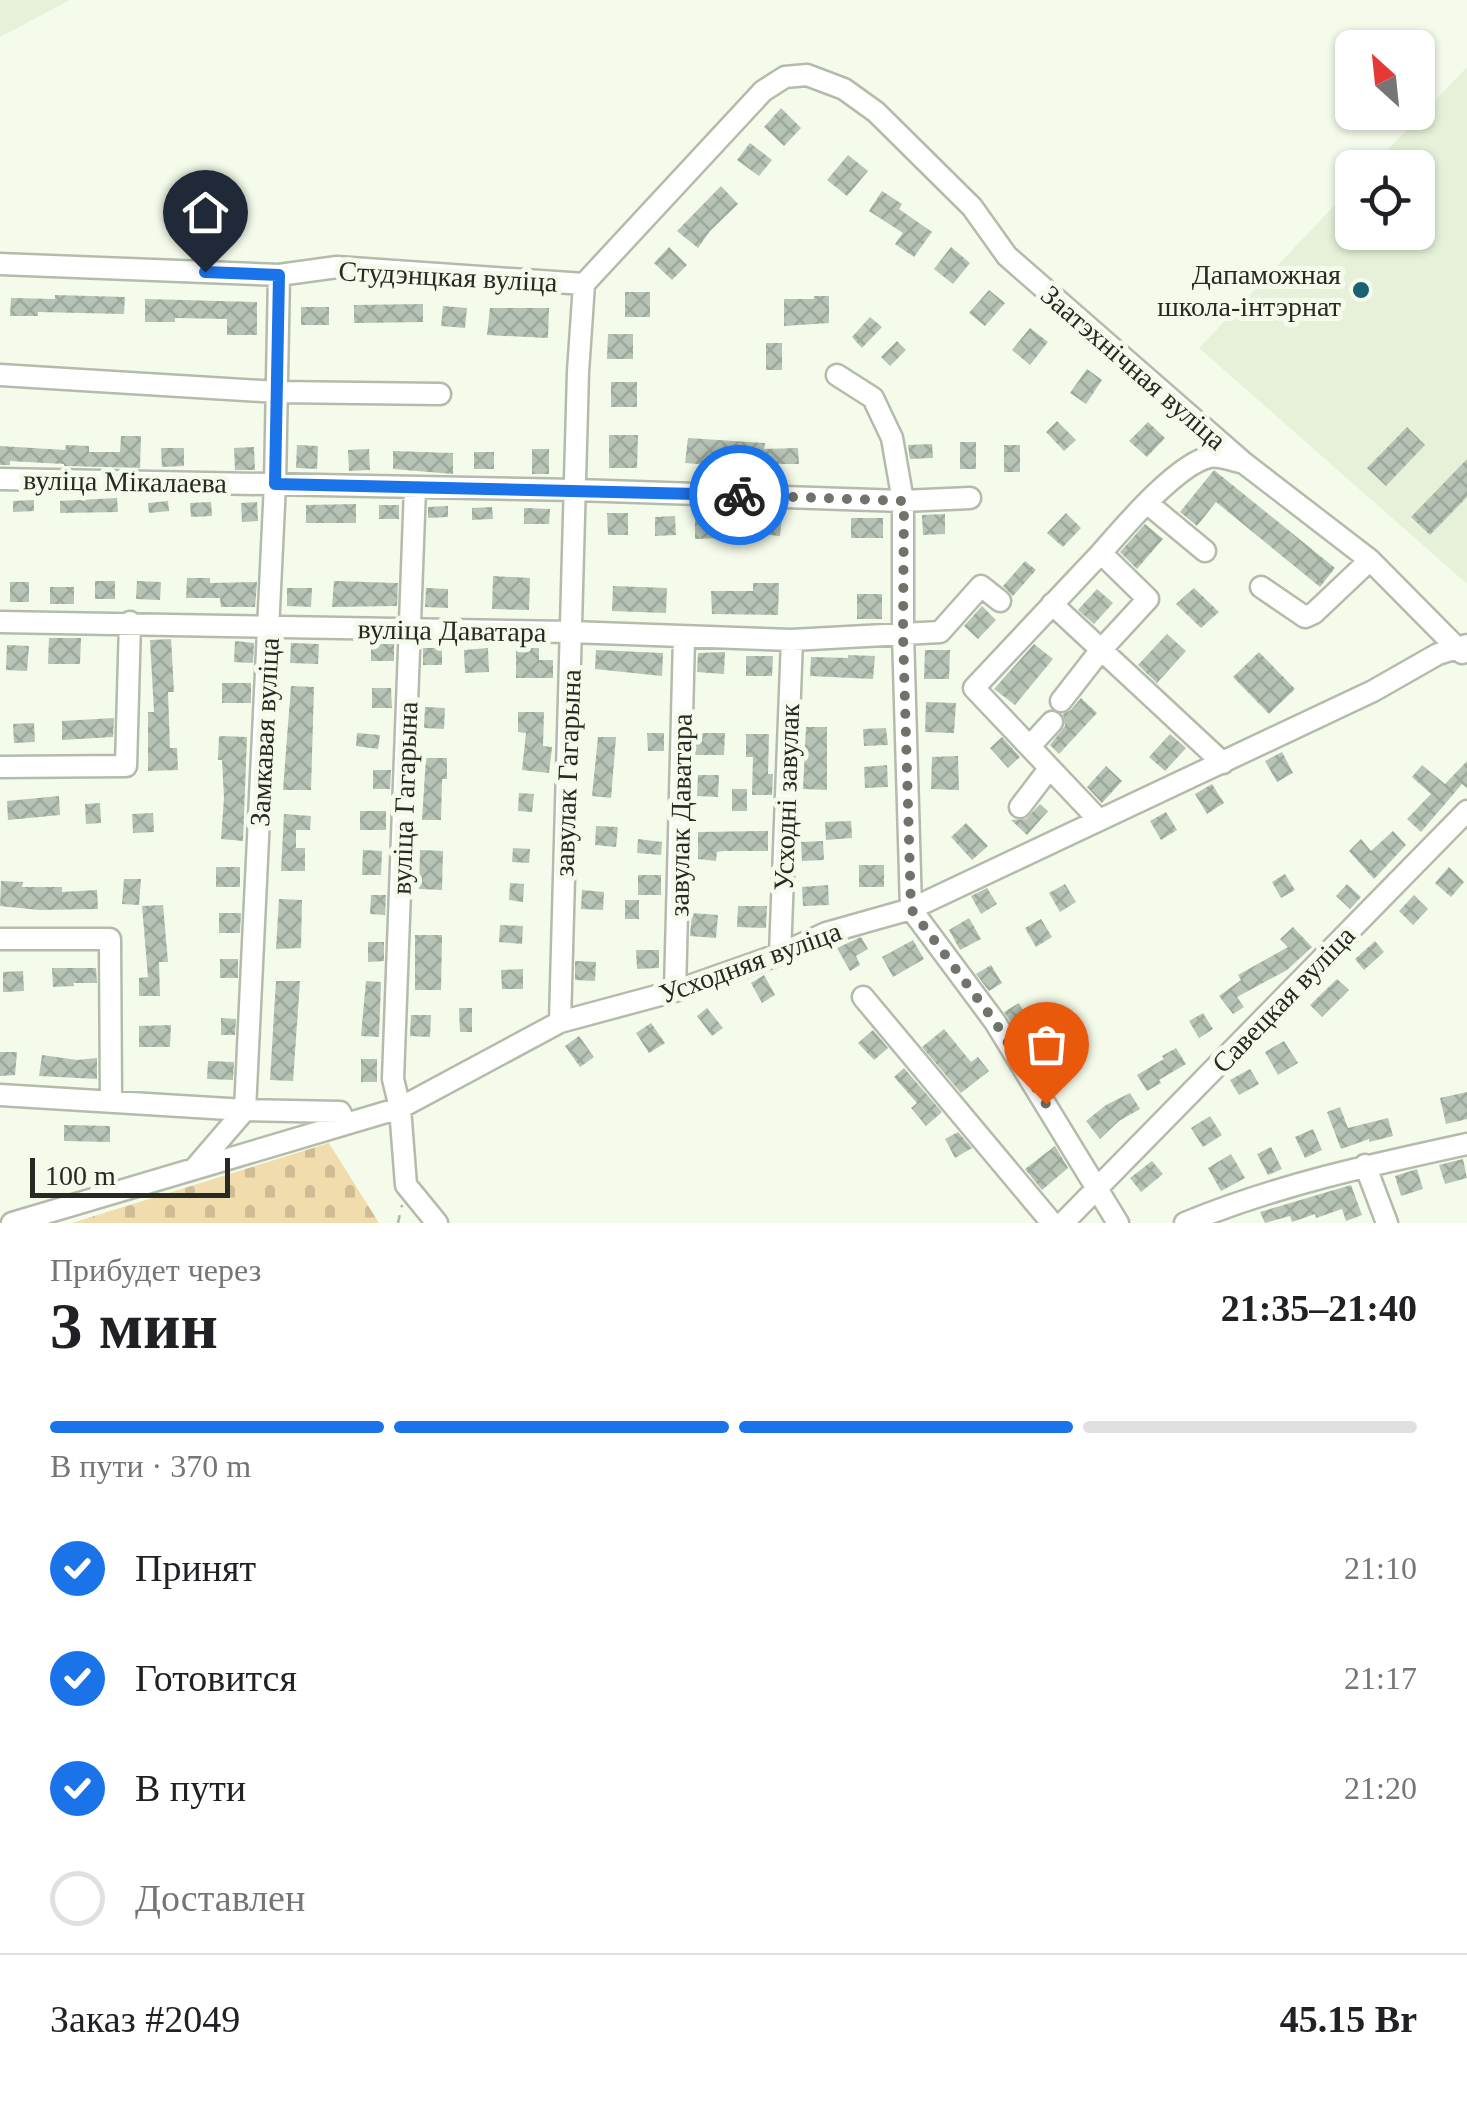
<!DOCTYPE html>
<html lang="ru">
<head>
<meta charset="utf-8">
<style>
	:root { --surface:#fff; --page:#f6f6f6; --text:#202124; --muted:#757577; --line:#e0e0e0; --accent:#1a73e8 }
	body { margin:0; font-family:"Times New Roman",serif; background:var(--page); color:var(--text); height:100vh; display:flex; flex-direction:column; font-size:38px; white-space:nowrap }
	* { box-sizing:border-box; margin:0 }
	p { font-size:32px; color:var(--muted) }
	.icon { flex:none; width:55px; height:55px; fill:none; stroke:currentColor; stroke-width:2; stroke-linecap:round; stroke-linejoin:round }
	.map { position:relative; height:1223px; overflow:hidden }
	.panel { display:flex; flex-direction:column; background:var(--surface); flex:1 }
	.panel>* { flex:none }
	.needle { width:65px; rotate:333deg }
	.tools { position:absolute; left:1335px; top:30px; display:grid; gap:20px }
	.tools a { display:grid; place-items:center; width:100px; height:100px; border-radius:15px; background:var(--surface); box-shadow:0 2px 8px #0004; font-size:50px }
	.scale { position:absolute; left:30px; bottom:25px; width:200px; box-sizing:border-box; padding-left:10px; border:5px solid #272a23; border-top:0; font-size:28px; line-height:35px; white-space:nowrap; color:#272a23; -webkit-text-stroke:8px #f4fbea; paint-order:stroke }
	.pin { position:absolute; display:grid; place-items:center; width:85px; height:85px; color:#fff; margin:-102px -42px; border-radius:50% 50% 50% 0; rotate:-45deg; box-shadow:0 0 10px #0007 }
	.pin .icon { rotate:45deg }
	.courier { position:absolute; display:grid; place-items:center; width:100px; height:100px; margin:-50px; border:8px solid #1a73e8; border-radius:50%; background:#fff; color:#222; box-shadow:0 2px 12px #0007 }
	.head em { font-style:normal; font-weight:700 }
	.head div { display:flex; flex-direction:column-reverse }
	.head { display:flex; align-items:center; justify-content:space-between; height:170px; padding:0 50px }
	h1 { font-size:65px; font-weight:700; line-height:75px }
	.bar { display:grid; grid-template-columns:repeat(4,1fr); gap:15px 10px; align-content:center; height:120px; padding:0 50px }
	.bar i { height:12px; border-radius:8px; background:var(--line) }
	.bar .active { background:var(--accent) }
	.bar p { grid-column:span 4 }
	.line { display:flex; align-items:center; gap:25px; padding:0 50px; border-top:2px solid var(--line) }
	.line div { flex:1 }
	ol { padding:0 50px; list-style:none }
	li { display:flex; align-items:center; gap:30px; height:110px }
	li p { margin-inline-start:auto }
	li .icon { padding:10px; border-radius:50%; background:var(--accent); color:#fff; stroke-width:4 }
	li:last-child { color:var(--muted) }
	li i { width:55px; height:55px; border:5px solid var(--line); border-radius:50% }
	.map>svg:first-child { display:block }
</style>
</head>
<body>
<div class="map">
<svg width="1467" height="1223" viewBox="0 0 1467 1223">
	<defs>
		<pattern id="cemetery-stones" width="16" height="16" patternUnits="userSpaceOnUse" patternTransform="scale(2.5)"><rect width="16" height="16" fill="#f0dcac"/><path d="M2 7V4a2 2 0 0 1 4 0v3zM10 15v-3a2 2 0 0 1 4 0v3z" fill="#cebd94"/></pattern>
		<pattern id="building-cross-hatch" width="8" height="8" patternUnits="userSpaceOnUse" patternTransform="scale(2.5)"><rect width="8" height="8" fill="#b6c3b5"/><path d="M0 0l8 8M0 8l8-8" fill="none" stroke="#9ca89b"/></pattern>
	</defs>
	<rect width="100%" height="100%" fill="#f4fbea"/>
	<path fill="#e7f1d9" d="M0,0H70L0,37Z
		M1467,67V584L1199,348L1352,187V232H1418V168L1371,167Z"/>
	<path fill="url(#cemetery-stones)" d="M329,1143L379,1223H72Z"/>
	<path fill="url(#building-cross-hatch)" d="M781,108L801,128L784,146L764,127Z
		M750,143L772,160L759,176L737,160Z
		M848,155L868,171L847,196L827,180Z
		M721,186L738,204L710,231L698,248L677,231Z
		M882,191L902,204L899,209L932,232L914,257L895,244L903,233L869,211Z
		M669,247L687,265L672,280L654,263Z
		M951,247L970,263L953,284L934,269Z
		M989,290L1005,303L985,326L969,313Z
		M625,292H650V317H625Z
		M55,295L125,297L124,314L38,312V316H10L11,298L55,299Z
		M814,296H829V323L784,326V299H814Z
		M145,299L257,302V335H227V319L175,318V322H145Z
		M423,304V322L354,323V305Z
		M443,306L467,308L465,328L441,326Z
		M301,307H329V325H301Z
		M490,308H549L548,338L487,335Z
		M870,317L882,327L862,348L852,337Z
		M1030,328L1048,342L1030,365L1012,350Z
		M608,334H633V359H607Z
		M897,341L906,350L890,366L881,357Z
		M766,343H782V370H766Z
		M1087,369L1102,380L1086,404L1070,393Z
		M611,382H637V407H611Z
		M1057,421L1076,440L1064,451L1046,432Z
		M1148,422L1165,438L1147,457L1129,441Z
		M1407,427L1425,445L1386,486L1367,468Z
		M609,435H638L637,468H609Z
		M121,436H141L140,468L64,466V464L10,461V465H0V446L65,450L66,445L89,446V452H120Z
		M688,438L765,443L764,449L798,448L799,464H763V469L685,463Z
		M960,442H976V469H960Z
		M932,444L933,458L910,459L908,445Z
		M297,445L318,446L317,469L296,468Z
		M1004,445H1020V472H1004Z
		M254,447L255,470H235L234,448Z
		M161,448H184V466L162,467Z
		M369,449L370,470L349,471L348,450Z
		M532,449H549V474H532Z
		M393,451L453,453V474L393,469Z
		M474,452H494V469H474Z
		M1467,459V497L1430,535L1411,517Z
		M1214,470L1335,568L1320,587L1216,502L1197,526L1180,512Z
		M117,498L118,512L60,513V501Z
		M34,500V511L13,512V501Z
		M168,501L169,511L149,513L148,503Z
		M211,502L212,516L191,517L190,503Z
		M257,502L258,521L242,522L241,503Z
		M356,504V523H306V505Z
		M379,505H399V519H379Z
		M448,506V517L428,518V507Z
		M492,507L493,519L472,520V508Z
		M524,508L550,509L549,524H524Z
		M607,513H628V535H608Z
		M1066,513L1081,528L1063,547L1047,533Z
		M945,514V534L923,535L922,515Z
		M675,516L676,535L655,536V517Z
		M756,516L782,518L780,536L754,533Z
		M695,517H719L720,538L695,539Z
		M851,518H883V538H851Z
		M1145,524L1163,539L1137,569L1120,552Z
		M1025,561L1036,570L1013,596L1003,586Z
		M493,576L530,578L529,610L492,609Z
		M187,578H210V583L257,582L255,607H221L220,598H186Z
		M95,581H115V599H95Z
		M137,581L161,582L160,600L136,599Z
		M334,581L398,583L397,606L332,607Z
		M10,582H29V602H10Z
		M753,583H779L778,615L712,614L711,591H753Z
		M613,586L667,588L666,613L612,611Z
		M50,587H74V604H50Z
		M287,588H312L311,607L287,606Z
		M426,588L448,589V608L425,607Z
		M1194,588L1219,612L1201,628L1176,604Z
		M1097,589L1113,603L1094,624L1078,610Z
		M857,594H882V619H857Z
		M982,606L996,620L978,639L964,626Z
		M1167,634L1186,651L1157,683L1138,665Z
		M49,638H81L80,664H48Z
		M171,639L174,692H168L170,748H177L178,770L148,771V712H154L150,640Z
		M235,641L254,643L253,663L234,662Z
		M291,643L319,644L318,664L290,663Z
		M371,644H394V661H371Z
		M1034,644L1053,659L1015,705L994,689Z
		M7,645L29,646L27,671L6,670Z
		M423,648H442V665H423Z
		M488,648L489,672L465,673L464,650Z
		M516,648H539V660H553V678H516Z
		M596,650L663,653L662,676L595,669Z
		M925,650H950L949,679H924Z
		M725,652L724,674L697,672L698,653Z
		M1259,652L1295,689L1269,714L1233,677Z
		M848,655L875,656L873,679L810,676L811,657L848,658Z
		M746,656H773L772,676H746Z
		M222,683H251V703H222Z
		M291,686L314,687L311,790H283Z
		M372,688H391L392,708H372Z
		M1081,698L1097,713L1059,754L1050,745L1065,726L1063,714L1071,710Z
		M926,702L956,703L954,733L925,732Z
		M425,707L445,708L444,729L424,728Z
		M518,712H544L543,746L552,747L549,773L522,770L526,733L518,732Z
		M114,718L113,737L62,740V721Z
		M34,723L35,742L14,743L13,724Z
		M806,727H827V790L803,789Z
		M886,728L888,745L864,746L863,729Z
		M357,733L380,735L378,749L356,746Z
		M647,733H664V751H648Z
		M696,733H725L724,755H695Z
		M746,734H769L768,774H773L772,795H752L753,757H746Z
		M1170,734L1186,748L1165,771L1149,757Z
		M219,736L247,737L243,841L221,839L224,798L222,760H218Z
		M598,737H616L611,798L592,796Z
		M1002,737L1020,757L1008,768L990,748Z
		M1282,752L1293,773L1277,782L1265,761Z
		M958,756L959,790L931,789L932,757Z
		M426,758H447V779H442L441,820H422Z
		M1467,761V788L1462,784L1421,832L1407,819L1431,794L1412,777L1422,765L1445,784Z
		M887,765L888,787L865,788L864,767Z
		M1106,766L1122,781L1102,803L1087,787Z
		M373,770H391L390,789H373Z
		M698,775H719L718,797L697,796Z
		M1212,784L1224,803L1207,814L1195,794Z
		M732,789H747V811H732Z
		M519,793L534,794L532,812L518,811Z
		M59,796L60,815L8,820L7,801Z
		M100,803L101,823L86,824L85,804Z
		M1040,804L1048,811L1027,835L1011,820L1026,819Z
		M360,811H386V830H360Z
		M1166,812L1177,830L1161,840L1150,821Z
		M153,813L154,832L133,833L132,814Z
		M284,814L311,816L310,830H296V848H305V871H281Z
		M851,821L852,838L826,840L825,822Z
		M966,823L988,846L972,860L951,837Z
		M596,826L618,827L616,847L595,845Z
		M768,831V851H724L717,852L716,861L698,859V832Z
		M1393,831L1406,845L1374,879L1349,851L1361,839L1371,851Z
		M638,839L662,842L661,855L637,853Z
		M823,841L824,860L802,861L801,842Z
		M513,848L530,849L529,863L512,862Z
		M363,850L382,851L381,875H362Z
		M420,850L443,851L442,890L419,889Z
		M859,865H884V887H859Z
		M216,867H240V887H216Z
		M1449,867L1464,882L1451,897L1435,883Z
		M1285,874L1295,890L1281,898L1272,882Z
		M638,875H661V895H638Z
		M124,879H141L139,905L122,904Z
		M1,881L23,882L22,887H62V892L97,890L98,909L39,910L0,906Z
		M510,883L524,884L523,902L509,900Z
		M1065,884L1076,902L1060,912L1049,893Z
		M1347,884L1361,897L1350,909L1336,896Z
		M828,885L829,905L803,906L802,887Z
		M987,888L997,904L981,914L971,896Z
		M582,890L604,892L603,910L581,909Z
		M371,895H386L385,915L370,914Z
		M1414,895L1428,909L1413,925L1399,911Z
		M279,899L302,900L301,948L276,949Z
		M625,900H639V919H625Z
		M163,905L168,962H159L160,996H139V978L148,977L142,906Z
		M738,906H767L766,928L737,927Z
		M219,913H241L240,933H219Z
		M692,913L718,915L716,938L690,936Z
		M969,918L981,939L960,950L949,930Z
		M1041,919L1052,937L1036,947L1025,928Z
		M500,925L523,926L522,944L499,942Z
		M1293,927L1312,947L1287,970L1237,997L1244,1007L1233,1014L1219,996L1241,980L1238,975L1288,947L1280,939Z
		M415,935H442L441,990H415Z
		M861,937L868,949L856,956L860,965L850,971L837,948Z
		M913,940L924,959L893,977L882,957Z
		M1375,941L1384,952L1364,970L1355,959Z
		M368,942H384V961L368,962Z
		M636,950H659V968L637,969Z
		M220,959H238V978H220Z
		M575,961L596,962L595,981L575,980Z
		M991,965L1002,983L989,991L976,974Z
		M52,968H96L97,983H73L74,986L53,987Z
		M523,969V989H502L501,970Z
		M23,971L24,991L3,992V972Z
		M764,975L775,995L762,1003L751,983Z
		M1337,979L1349,990L1322,1017L1310,1005Z
		M276,981H300L293,1081L270,1080Z
		M366,981L381,982L379,1037L361,1036Z
		M1019,1003L1030,1022L1016,1030L1004,1012Z
		M459,1008H472V1032H460Z
		M707,1008L723,1028L712,1036L697,1016Z
		M1203,1013L1213,1029L1199,1038L1189,1021Z
		M411,1015H431L430,1037L410,1036Z
		M221,1018L236,1019L235,1035H221Z
		M651,1023L665,1043L649,1053L636,1033Z
		M171,1025L170,1047H139V1026Z
		M944,1029L971,1062L978,1057L989,1071L961,1093L922,1047Z
		M873,1030L888,1048L874,1060L858,1043Z
		M579,1036L594,1057L580,1067L565,1046Z
		M1284,1041L1298,1063L1278,1075L1265,1052Z
		M1176,1048L1186,1064L1159,1080L1161,1083L1147,1091L1137,1075L1164,1059L1162,1056Z
		M0,1052H17L15,1075L0,1076Z
		M42,1055L77,1060L97,1058V1079L39,1076Z
		M361,1059H377V1082H361Z
		M208,1061L234,1062L233,1080L207,1079Z
		M904,1068L942,1112L926,1126L911,1108L917,1103L894,1077Z
		M1250,1069L1259,1084L1239,1095L1230,1080Z
		M1467,1092V1119L1446,1124L1440,1098Z
		M1130,1093L1140,1109L1119,1121L1100,1139L1086,1121L1106,1105Z
		M1340,1107L1348,1128L1388,1118L1393,1136L1369,1142V1139L1341,1149L1327,1112Z
		M1210,1116L1222,1135L1203,1147L1191,1128Z
		M64,1125L110,1126V1142L64,1141Z
		M1313,1129L1322,1150L1305,1158L1295,1137Z
		M958,1132L972,1148L955,1158L945,1139Z
		M1055,1146L1068,1168L1042,1190L1025,1169Z
		M1271,1147L1282,1169L1268,1175L1257,1154Z
		M1231,1154L1245,1178L1221,1191L1208,1168Z
		M1463,1159L1467,1178L1445,1184L1439,1165Z
		M1152,1161L1163,1174L1141,1192L1130,1178Z
		M1417,1169L1423,1189L1401,1196L1395,1176Z
		M1351,1185L1362,1215L1346,1221L1342,1209L1316,1218L1315,1214L1292,1222L1290,1216L1265,1223L1260,1212Z"/>
	<g fill="none" stroke-linecap="round" stroke-linejoin="round">
		<g stroke="#b5bbab" stroke-width="25">
			<path id="minor" d="M0,264L279,275L337,267L584,284
				M584,284L763,91L785,77L807,75L844,89L876,112L972,207L1007,256L1244,463L1370,560L1462,653
				M0,375L277,392L440,394
				M837,375L873,398L892,438L903,501V634L911,909L995,1022L1118,1223
				M0,479L577,490L903,501L970,498
				M415,488L393,1079L400,1108L406,1185L437,1223
				M1147,503L1205,551
				M1261,587L1305,617L1314,613L1370,560
				M1052,604L1223,763
				M0,622L571,632L792,640L940,632L981,586L1000,601
				M1061,701L1100,651L1148,599L1101,553C1123,528 1176,465 1209,457C1218,455 1231,460 1240,462
				M1030,746L1052,722
				M0,767L126,766L130,622
				M1020,807L1049,769
				M1099,820L974,688L1101,553
				M0,939H110L111,1100
				M780,954L792,640
				M675,991L684,638
				M863,997L1052,1223
				M560,1022L578,372L584,284
				M0,1095L245,1110L340,1112L346,1124
				M1365,1165L1387,1223
				M195,1168L245,1110L275,484L279,275
				M12,1223L400,1108L560,1022L675,991L780,954L826,933L911,909L1373,691L1438,654L1467,645
				M1063,1223L1467,811
				M1185,1223C1277,1185 1370,1165 1467,1144"/>
		</g>
		<path stroke="#b1b6a9" stroke-width="2.5" stroke-dasharray="8 8" stroke-linecap="butt" d="M398,1223L402,1205"/>
		<use href="#minor" stroke="#fff" stroke-width="20"/>
	</g>
	<g fill="none" stroke-linecap="round" stroke-linejoin="round">
		<path stroke="#6f7369" stroke-width="10" stroke-dasharray="0 18" d="M739,495L904,501L903,634L911,909L995,1022L1046,1104"/>
		<path stroke="#1a73e8" stroke-width="12" d="M205,272L279,275L275,484L739,495"/>
	</g>
	<circle fill="#1b6172" stroke="#f4fbea" stroke-width="4" cx="1361" cy="290" r="10"/>
	<g text-anchor="middle" stroke-width="10" stroke-linejoin="round" paint-order="stroke">
		<g font-size="28" fill="#272a23" stroke="#f4fbea" text-anchor="end">
			<text x="1341" y="284">Дапаможная<tspan x="1341" dy="32">школа-інтэрнат</tspan></text>
		</g>
		<g font-size="28" fill="#272a23" stroke="#f4fbea">
			<text transform="translate(448 276) rotate(3)" y="10">Студэнцкая вуліца</text>
			<text transform="translate(1134 367) rotate(41)" y="10">Заатэхнічная вуліца</text>
			<text transform="translate(125 481) rotate(1)" y="10">вуліца Мікалаева</text>
			<text transform="translate(452 630) rotate(1)" y="10">вуліца Даватара</text>
			<text transform="translate(264 732) rotate(-87)" y="10">Замкавая вуліца</text>
			<text transform="translate(567 773) rotate(-88)" y="10">завулак Гагарына</text>
			<text transform="translate(786 797) rotate(-88)" y="10">Усходні завулак</text>
			<text transform="translate(404 798) rotate(-88)" y="10">вуліца Гагарына</text>
			<text transform="translate(680 815) rotate(-89)" y="10">завулак Даватара</text>
			<text transform="translate(750 962) rotate(-20)" y="10">Усходняя вуліца</text>
			<text transform="translate(1283 999) rotate(-46)" y="10">Савецкая вуліца</text>
		</g>
	</g>
</svg>
<div class="tools">
<a><svg class="needle" viewBox="-14 -14 28 28"><path d="M0-13l5 13h-10z" fill="#e53935"/><path d="M0 13l5-13h-10z" fill="#757577"/></svg></a>
<a><svg class="icon" aria-label="locate" viewBox="0 0 24 24"><circle cx="12" cy="12" r="6"/><path d="M12 2v4M12 18v4M2 12h4M18 12h4"/></svg></a>
</div>
<div class="scale">100 m</div>
<div class="pin" style="left:1046px;top:1104px;background:#ea580c"><svg class="icon" aria-label="bag" viewBox="0 0 24 24"><path d="M5 8h14l-1 12H6zM9 8a3 3 0 0 1 6 0"/></svg></div>
<div class="pin" style="left:205px;top:272px;background:#1f2937"><svg class="icon" aria-label="home" viewBox="0 0 24 24"><path d="M3 11l9-7 9 7M6 9v11h12V9"/></svg></div>
<div class="courier" style="left:739px;top:495px"><svg class="icon" aria-label="bike" viewBox="0 0 24 24"><circle cx="6" cy="16" r="4"/><circle cx="18" cy="16" r="4"/><path d="M6 16l4-8h5l3 8M10 8l3 8H6M13 5h3"/></svg></div>
</div>
<section class="panel">
<div class="head"><div><h1>3 мин</h1><p>Прибудет через</p></div><em>21:35–21:40</em></div>
<div class="bar"><i class="active"></i><i class="active"></i><i class="active"></i><i></i><p>В пути · 370 m</p></div>
<ol>
<li><svg class="icon" aria-label="check" viewBox="0 0 24 24"><path d="M5 12l5 5 9-10"/></svg>Принят<p>21:10</p></li>
<li><svg class="icon" aria-label="check" viewBox="0 0 24 24"><path d="M5 12l5 5 9-10"/></svg>Готовится<p>21:17</p></li>
<li><svg class="icon" aria-label="check" viewBox="0 0 24 24"><path d="M5 12l5 5 9-10"/></svg>В пути<p>21:20</p></li>
<li><i></i>Доставлен</li>
</ol>
<div class="line" style="height:130px"><div>Заказ #2049</div><b>45.15 Br</b></div>
</section>
</body>
</html>
